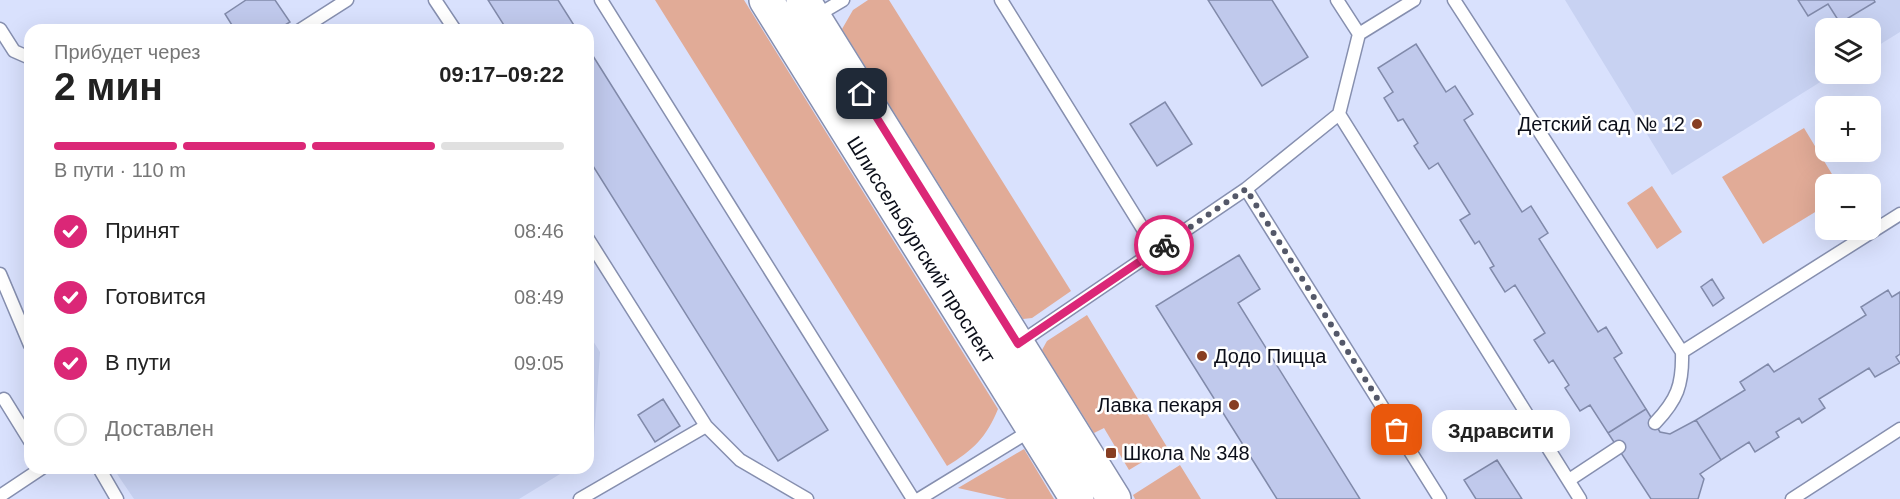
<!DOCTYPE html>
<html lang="ru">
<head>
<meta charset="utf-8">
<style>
	:root { --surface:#fff; --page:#f2f2f2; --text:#222; --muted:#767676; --line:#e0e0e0; --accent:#db2777 }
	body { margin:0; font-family:Arial,sans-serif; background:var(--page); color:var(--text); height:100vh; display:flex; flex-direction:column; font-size:22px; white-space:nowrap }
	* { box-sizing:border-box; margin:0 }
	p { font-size:20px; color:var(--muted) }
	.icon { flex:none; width:33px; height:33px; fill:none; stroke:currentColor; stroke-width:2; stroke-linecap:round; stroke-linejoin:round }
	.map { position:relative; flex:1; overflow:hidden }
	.details { position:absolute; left:24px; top:24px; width:570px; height:450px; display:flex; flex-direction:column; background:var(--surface); border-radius:18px; box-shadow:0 6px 24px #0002 }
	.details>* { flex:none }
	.buttons { position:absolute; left:1815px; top:18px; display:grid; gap:12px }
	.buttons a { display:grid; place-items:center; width:66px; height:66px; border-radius:12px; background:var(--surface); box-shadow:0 6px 24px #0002; font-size:30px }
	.pin { position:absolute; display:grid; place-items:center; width:51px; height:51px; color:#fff; margin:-26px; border-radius:12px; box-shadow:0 3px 9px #0006 }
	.courier { position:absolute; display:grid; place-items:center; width:60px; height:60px; margin:-30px; border:4px solid #db2777; border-radius:50%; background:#fff; color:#222; box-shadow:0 2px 8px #0007 }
	.bubble { position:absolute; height:42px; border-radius:18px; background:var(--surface); box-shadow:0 6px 24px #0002; font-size:20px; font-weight:600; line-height:42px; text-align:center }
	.overview em { font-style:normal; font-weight:600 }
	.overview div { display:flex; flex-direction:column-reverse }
	.overview { display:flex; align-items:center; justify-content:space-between; height:102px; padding:0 30px }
	h1 { font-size:39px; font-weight:600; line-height:45px }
	.bar { display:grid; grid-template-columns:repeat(4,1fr); gap:9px 6px; align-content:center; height:72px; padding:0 30px }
	.bar i { height:8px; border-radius:4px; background:var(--line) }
	.bar .selected { background:var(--accent) }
	.bar p { grid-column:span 4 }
	ol { padding:0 30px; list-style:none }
	li { display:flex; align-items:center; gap:18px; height:66px }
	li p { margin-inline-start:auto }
	li .icon { padding:6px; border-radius:50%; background:var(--accent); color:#fff; stroke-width:4 }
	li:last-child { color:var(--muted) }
	li i { width:33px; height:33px; border:3px solid var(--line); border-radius:50% }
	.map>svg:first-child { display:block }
</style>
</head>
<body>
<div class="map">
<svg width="1900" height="499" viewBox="0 0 1900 499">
	<rect width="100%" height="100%" fill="#d9e1fd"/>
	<path fill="#c8d2f2" d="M1565,0H1900V32L1871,50L1870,28H1826V74H1833L1672,175Z
		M588,333L600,352L593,454L588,457Z
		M113,468H570L519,499H134Z"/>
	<path fill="#e1ab97" d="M655,0H744L998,409C987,437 972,451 947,466Z
		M868,0H889L1071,291L1032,318L1023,319L842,29L853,10Z
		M1804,128L1838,184H1826L1825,206L1763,244L1722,177Z
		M1652,186L1682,232L1657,249L1627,203Z
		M1087,315L1167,447L1129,470L1104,428L1094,433L1042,350L1047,341Z
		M1024,449L1054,499H1007L958,488Z
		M1180,465L1201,499H1135L1133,495Z"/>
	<path fill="#c0c9ec" stroke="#818aaa" stroke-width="1.5" d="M246,0H275L290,22L277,30H235L225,14Z
		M488,0H558L577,30H507Z
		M1208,0H1272L1308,57L1262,86Z
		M1798,0H1874L1875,2L1840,23L1828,4L1808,16Z
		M1416,44L1446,92L1455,86L1473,114L1464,120L1522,212L1531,206L1548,233L1539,239L1598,332L1606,327L1622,353L1614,358L1646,409L1608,433L1590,405L1580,411L1565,388L1569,385L1553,360L1549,363L1534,340L1545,333L1515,285L1505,292L1490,268L1494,266L1479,241L1475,244L1460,220L1470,214L1438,163L1429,169L1414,146L1418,143L1403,119L1398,121L1384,98L1393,92L1378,68Z
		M588,48L828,430L778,461L588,158Z
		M1165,102L1192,144L1157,166L1130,124Z
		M1239,255L1260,289L1238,303L1360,499H1277L1156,306Z
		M1712,279L1724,298L1713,306L1701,287Z
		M1888,290L1892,297L1900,292V354L1896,357L1900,363L1875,377L1869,368L1819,399L1825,408L1802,423L1799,418L1776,432L1779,437L1755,452L1749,442L1721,460L1696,420L1745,390L1740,382L1768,364L1774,372L1866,315L1861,307Z
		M663,399L680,426L655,442L638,415Z
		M1646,409L1660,432L1670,434L1696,420L1721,460L1700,474L1704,479L1698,499H1651L1608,433Z
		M1497,460L1522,499H1476L1464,480Z"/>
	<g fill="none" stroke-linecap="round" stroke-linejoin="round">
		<g stroke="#868faf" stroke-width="15">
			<path id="service" d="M435,0L455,30
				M601,0L913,499
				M1001,0L1156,250
				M1454,0L1682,352C1683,385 1677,400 1655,423
				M816,16L843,0
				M0,29L14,51L30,58
				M300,30L347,0
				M1359,34L1414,0
				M1339,114L1580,499
				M1246,189L1440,499
				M588,239L706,426
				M0,274L30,345
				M1018,344L1246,189L1339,114L1359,34L1337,0
				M1682,352L1900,214
				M4,399L30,441
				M99,468L117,499
				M1569,480L1619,447
				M0,496L42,468
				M580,499L706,426L740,460L807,499
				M919,499L1033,429
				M1792,499L1900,429"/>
		</g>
		<g stroke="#868faf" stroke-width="36">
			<g id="primary">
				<path id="s1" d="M766,0L1077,499"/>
				<path d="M803,0L1114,499"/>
			</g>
		</g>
		<use href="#service" stroke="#fff" stroke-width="12"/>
		<use href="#primary" stroke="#fff" stroke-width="33"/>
	</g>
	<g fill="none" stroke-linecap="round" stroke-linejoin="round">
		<path stroke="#545869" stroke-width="6" stroke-dasharray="0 10.8" d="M1164,245L1246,189L1397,430"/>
		<path stroke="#db2777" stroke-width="8" d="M862,94L1018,344L1164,245"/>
	</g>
	<g fill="#873e22" stroke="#fff" stroke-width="2">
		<circle cx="1697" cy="124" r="6"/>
		<circle cx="1202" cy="356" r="6"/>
		<circle cx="1234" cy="405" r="6"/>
		<rect x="1105" y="447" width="12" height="12" rx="3"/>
	</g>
	<g text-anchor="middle" stroke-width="5" stroke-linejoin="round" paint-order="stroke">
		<g font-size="20" fill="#0c0f1a" stroke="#fff" text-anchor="end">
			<text x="1685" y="131">Детский сад № 12</text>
			<text x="1214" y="363" text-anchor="start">Додо Пицца</text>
			<text x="1222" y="412">Лавка пекаря</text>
			<text x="1123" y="460" text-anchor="start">Школа № 348</text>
		</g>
		<g font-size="20" fill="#0c0f1a" stroke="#fff">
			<text dy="7" stroke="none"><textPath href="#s1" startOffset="294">Шлиссельбургский проспект</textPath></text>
		</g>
	</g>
</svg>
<div class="buttons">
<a><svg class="icon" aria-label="layers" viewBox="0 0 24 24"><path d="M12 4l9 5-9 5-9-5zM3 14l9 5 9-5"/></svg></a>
<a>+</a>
<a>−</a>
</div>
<div class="pin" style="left:1397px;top:430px;background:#ea580c"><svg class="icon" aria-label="bag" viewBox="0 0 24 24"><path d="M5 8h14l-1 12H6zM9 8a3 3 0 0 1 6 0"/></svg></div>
<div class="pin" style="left:862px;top:94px;background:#1f2937"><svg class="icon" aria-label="home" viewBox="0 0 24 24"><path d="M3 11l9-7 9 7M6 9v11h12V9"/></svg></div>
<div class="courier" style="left:1164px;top:245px"><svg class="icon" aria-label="bike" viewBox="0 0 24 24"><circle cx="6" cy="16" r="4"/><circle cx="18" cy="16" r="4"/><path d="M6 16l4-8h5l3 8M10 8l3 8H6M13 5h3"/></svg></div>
<div class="bubble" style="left:1432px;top:410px;width:138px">Здравсити</div>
<section class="details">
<div class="overview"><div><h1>2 мин</h1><p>Прибудет через</p></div><em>09:17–09:22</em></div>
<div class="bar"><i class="selected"></i><i class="selected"></i><i class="selected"></i><i></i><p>В пути · 110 m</p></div>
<ol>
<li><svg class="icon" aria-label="check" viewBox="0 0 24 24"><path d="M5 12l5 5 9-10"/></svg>Принят<p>08:46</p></li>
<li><svg class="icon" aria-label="check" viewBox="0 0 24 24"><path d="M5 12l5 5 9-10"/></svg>Готовится<p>08:49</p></li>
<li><svg class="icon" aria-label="check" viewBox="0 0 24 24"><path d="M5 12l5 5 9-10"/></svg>В пути<p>09:05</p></li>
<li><i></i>Доставлен</li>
</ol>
</section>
</div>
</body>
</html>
